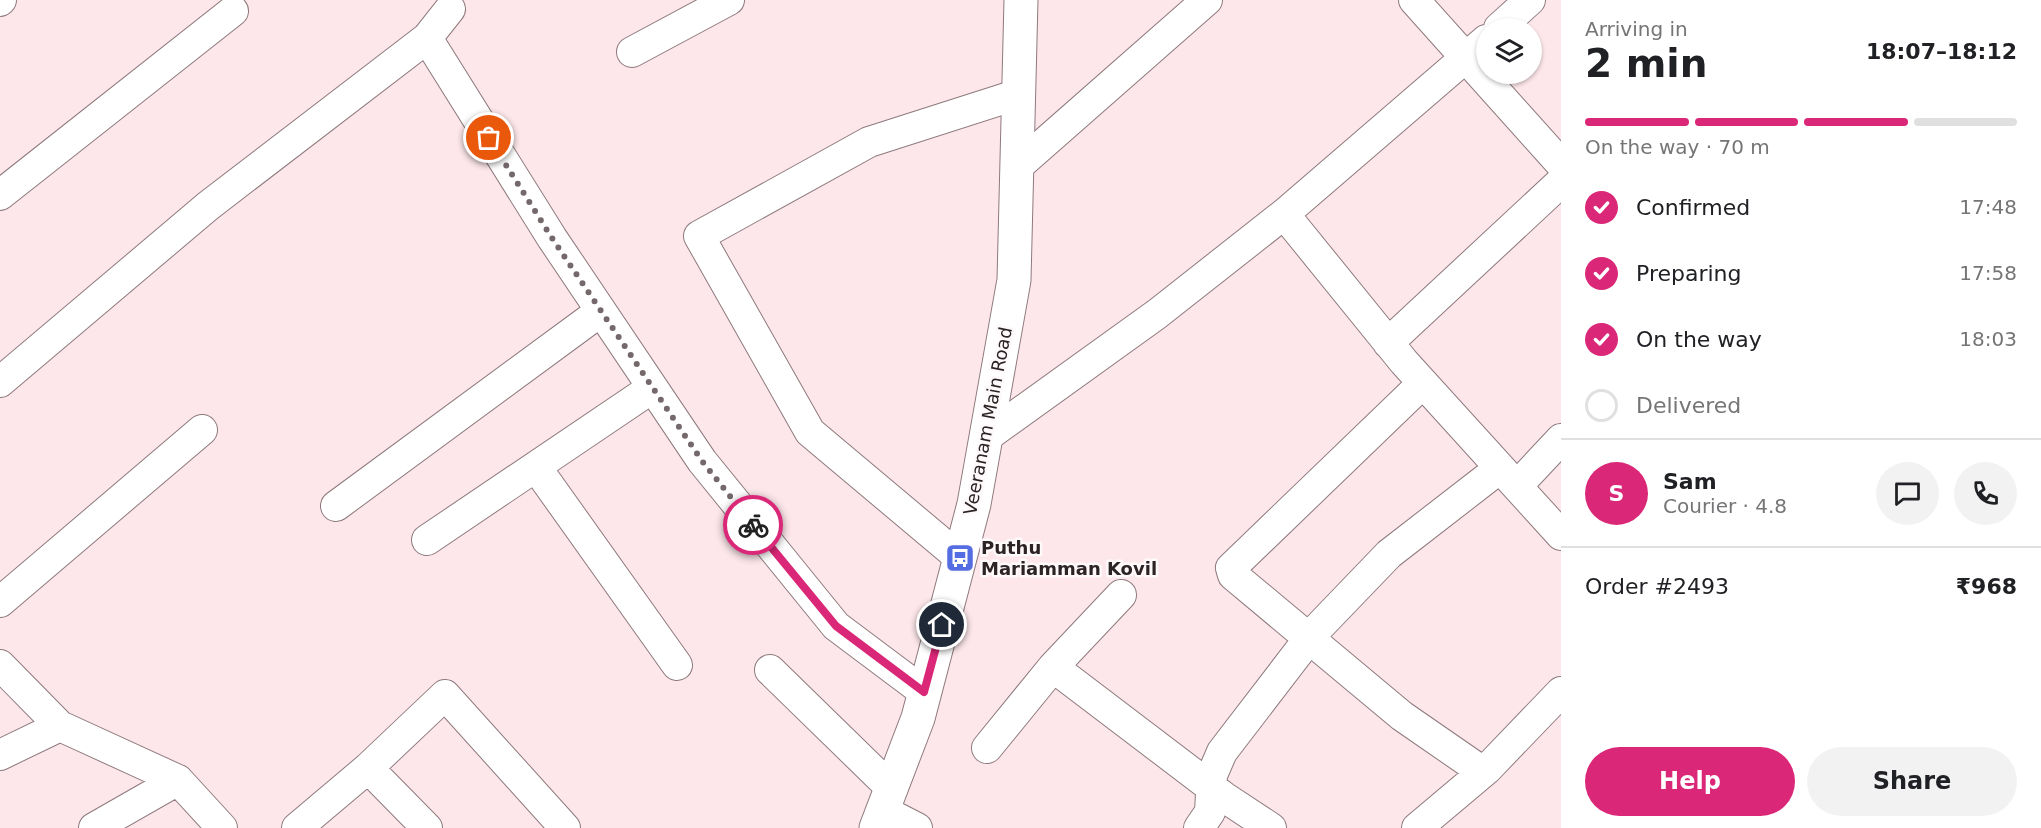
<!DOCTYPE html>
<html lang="en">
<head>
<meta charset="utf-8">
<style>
	:root { --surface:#fff; --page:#f2f2f2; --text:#202124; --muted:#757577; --line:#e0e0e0; --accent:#db2777 }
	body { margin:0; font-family:"DejaVu Sans",sans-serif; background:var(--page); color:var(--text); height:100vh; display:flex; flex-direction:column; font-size:22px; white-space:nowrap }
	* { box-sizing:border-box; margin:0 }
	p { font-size:20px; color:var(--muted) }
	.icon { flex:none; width:33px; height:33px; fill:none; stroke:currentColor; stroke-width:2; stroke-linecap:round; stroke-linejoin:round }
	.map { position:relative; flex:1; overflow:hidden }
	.side { display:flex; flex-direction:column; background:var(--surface); width:480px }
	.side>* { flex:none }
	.buttons { position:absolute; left:1476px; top:18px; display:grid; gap:12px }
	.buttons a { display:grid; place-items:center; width:66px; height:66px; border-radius:50%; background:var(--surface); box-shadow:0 2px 4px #0004; font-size:30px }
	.pin { position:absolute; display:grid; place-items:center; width:51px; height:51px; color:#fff; margin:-26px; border:3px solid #fff; border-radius:50%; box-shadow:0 2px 6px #0007 }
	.courier { position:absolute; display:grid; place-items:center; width:60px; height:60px; margin:-30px; border:4px solid #db2777; border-radius:50%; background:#fff; color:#222; box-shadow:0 2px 8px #0007 }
	.summary em { font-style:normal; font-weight:700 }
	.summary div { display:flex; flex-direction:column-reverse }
	.summary { display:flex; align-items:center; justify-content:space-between; height:102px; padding:0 24px }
	h1 { font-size:39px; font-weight:700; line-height:45px }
	.bar { display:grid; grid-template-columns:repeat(4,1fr); gap:9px 6px; align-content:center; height:72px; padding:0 24px }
	.bar i { height:8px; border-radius:4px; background:var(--line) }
	.bar .on { background:var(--accent) }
	.bar p { grid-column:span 4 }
	.line { display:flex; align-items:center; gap:15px; padding:0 24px; border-top:2px solid var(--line) }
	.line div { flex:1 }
	.round { display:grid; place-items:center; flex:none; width:63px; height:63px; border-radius:32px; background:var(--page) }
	ol { padding:0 24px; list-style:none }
	li { display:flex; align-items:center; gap:18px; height:66px }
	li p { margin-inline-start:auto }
	li .icon { padding:6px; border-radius:50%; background:var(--accent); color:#fff; stroke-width:4 }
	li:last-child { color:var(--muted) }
	li i { width:33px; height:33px; border:3px solid var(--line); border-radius:50% }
	.cta { display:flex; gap:12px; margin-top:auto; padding:12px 24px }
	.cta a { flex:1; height:69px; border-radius:36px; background:var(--accent); color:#fff; font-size:24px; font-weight:700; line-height:69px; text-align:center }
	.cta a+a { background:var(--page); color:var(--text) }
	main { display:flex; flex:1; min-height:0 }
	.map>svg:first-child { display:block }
</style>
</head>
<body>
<main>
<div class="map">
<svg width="1561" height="828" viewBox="0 0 1561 828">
	<rect width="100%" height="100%" fill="#fde7eb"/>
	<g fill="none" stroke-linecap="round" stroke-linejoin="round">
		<g stroke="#8d797d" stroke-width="32">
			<path id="street" d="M1414,0L1561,164
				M0,1L1,0
				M450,9L427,38L552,238L702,461L836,626L924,692
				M1499,28L1530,0
				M632,52L729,0
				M1017,167L1207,0
				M0,195L233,11
				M1284,214L1404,362L1561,535
				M1388,343L1561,182
				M0,382L208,206L427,38
				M1423,383L1231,568L1233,575L1402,716L1483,772
				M986,437L1157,314L1284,214L1486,40
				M536,467L677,665
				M1517,486L1561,439
				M336,506L601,311
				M427,540L652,388
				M960,558L810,432L699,236L869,142L1019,94
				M0,602L202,430
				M0,665L60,726L178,780L222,828
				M1053,667L1224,797L1271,828
				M770,670L891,788
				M987,748L1053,667L1121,595
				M0,755L60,726
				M368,768L427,828
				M882,810L917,828
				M94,828L178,780
				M297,828L368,768L445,695L565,828
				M1199,828L1210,812L1212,775L1222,752L1314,632L1389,554L1500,468
				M1417,828L1487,769L1561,692"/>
		</g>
		<g stroke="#8d797d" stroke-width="35">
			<path id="secondary" d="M876,828L918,718L974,504L1014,280L1021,0"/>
		</g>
		<use href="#street" stroke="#fff" stroke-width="30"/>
		<use href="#secondary" stroke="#fff" stroke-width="33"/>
	</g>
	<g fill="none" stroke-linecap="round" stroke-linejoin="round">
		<path stroke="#74686a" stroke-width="6" stroke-dasharray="0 10.8" d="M489,138L552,238L702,461L753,525"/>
		<path stroke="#db2777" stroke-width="8" d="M753,525L836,626L924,692L942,625"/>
	</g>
	<defs>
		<g id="bus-square" transform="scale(1.5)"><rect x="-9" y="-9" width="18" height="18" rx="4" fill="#546de2" stroke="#fef9fa"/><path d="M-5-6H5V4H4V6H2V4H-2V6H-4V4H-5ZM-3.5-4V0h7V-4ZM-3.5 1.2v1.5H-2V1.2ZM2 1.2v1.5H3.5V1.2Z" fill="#fff"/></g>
	</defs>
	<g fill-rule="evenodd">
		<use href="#bus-square" x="960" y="558"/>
	</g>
	<g text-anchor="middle" stroke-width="5" stroke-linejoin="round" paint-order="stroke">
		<g font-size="18" fill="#2b2324" stroke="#fef9fa">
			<text transform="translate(988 421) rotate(-79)" y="6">Veeranam Main Road</text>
		</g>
		<g font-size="18" font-weight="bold" fill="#2b2324" stroke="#fef9fa" text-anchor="start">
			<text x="981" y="554">Puthu<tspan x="981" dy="21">Mariamman Kovil</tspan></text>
		</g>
	</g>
</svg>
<div class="buttons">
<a><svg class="icon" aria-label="layers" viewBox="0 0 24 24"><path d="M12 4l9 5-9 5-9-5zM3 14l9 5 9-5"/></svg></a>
</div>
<div class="pin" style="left:489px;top:138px;background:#ea580c"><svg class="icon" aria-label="bag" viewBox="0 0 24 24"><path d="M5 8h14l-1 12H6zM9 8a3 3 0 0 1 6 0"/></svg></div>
<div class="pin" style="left:942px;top:625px;background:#1f2937"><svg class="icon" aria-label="home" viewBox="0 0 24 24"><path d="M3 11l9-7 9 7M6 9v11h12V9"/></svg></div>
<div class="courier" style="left:753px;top:525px"><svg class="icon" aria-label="bike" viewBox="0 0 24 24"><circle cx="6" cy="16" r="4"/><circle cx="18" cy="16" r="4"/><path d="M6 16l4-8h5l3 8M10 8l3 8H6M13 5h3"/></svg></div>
</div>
<section class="side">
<div class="summary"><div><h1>2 min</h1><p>Arriving in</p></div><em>18:07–18:12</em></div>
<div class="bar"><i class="on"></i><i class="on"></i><i class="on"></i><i></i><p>On the way · 70 m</p></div>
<ol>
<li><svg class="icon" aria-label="check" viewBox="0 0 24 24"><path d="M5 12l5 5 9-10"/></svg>Confirmed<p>17:48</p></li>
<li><svg class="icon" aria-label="check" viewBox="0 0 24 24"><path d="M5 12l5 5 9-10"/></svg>Preparing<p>17:58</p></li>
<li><svg class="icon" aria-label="check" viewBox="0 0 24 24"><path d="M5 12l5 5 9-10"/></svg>On the way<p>18:03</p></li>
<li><i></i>Delivered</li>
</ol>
<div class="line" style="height:108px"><b class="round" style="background:var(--accent);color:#fff">S</b><div><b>Sam</b><p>Courier · 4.8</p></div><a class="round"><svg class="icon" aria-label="chat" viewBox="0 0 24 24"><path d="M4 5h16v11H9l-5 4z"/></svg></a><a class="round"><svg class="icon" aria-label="phone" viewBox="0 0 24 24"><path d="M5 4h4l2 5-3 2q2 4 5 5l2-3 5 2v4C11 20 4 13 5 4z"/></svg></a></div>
<div class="line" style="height:78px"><div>Order #2493</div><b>₹968</b></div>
<div class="cta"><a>Help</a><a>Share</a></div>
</section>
</main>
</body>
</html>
